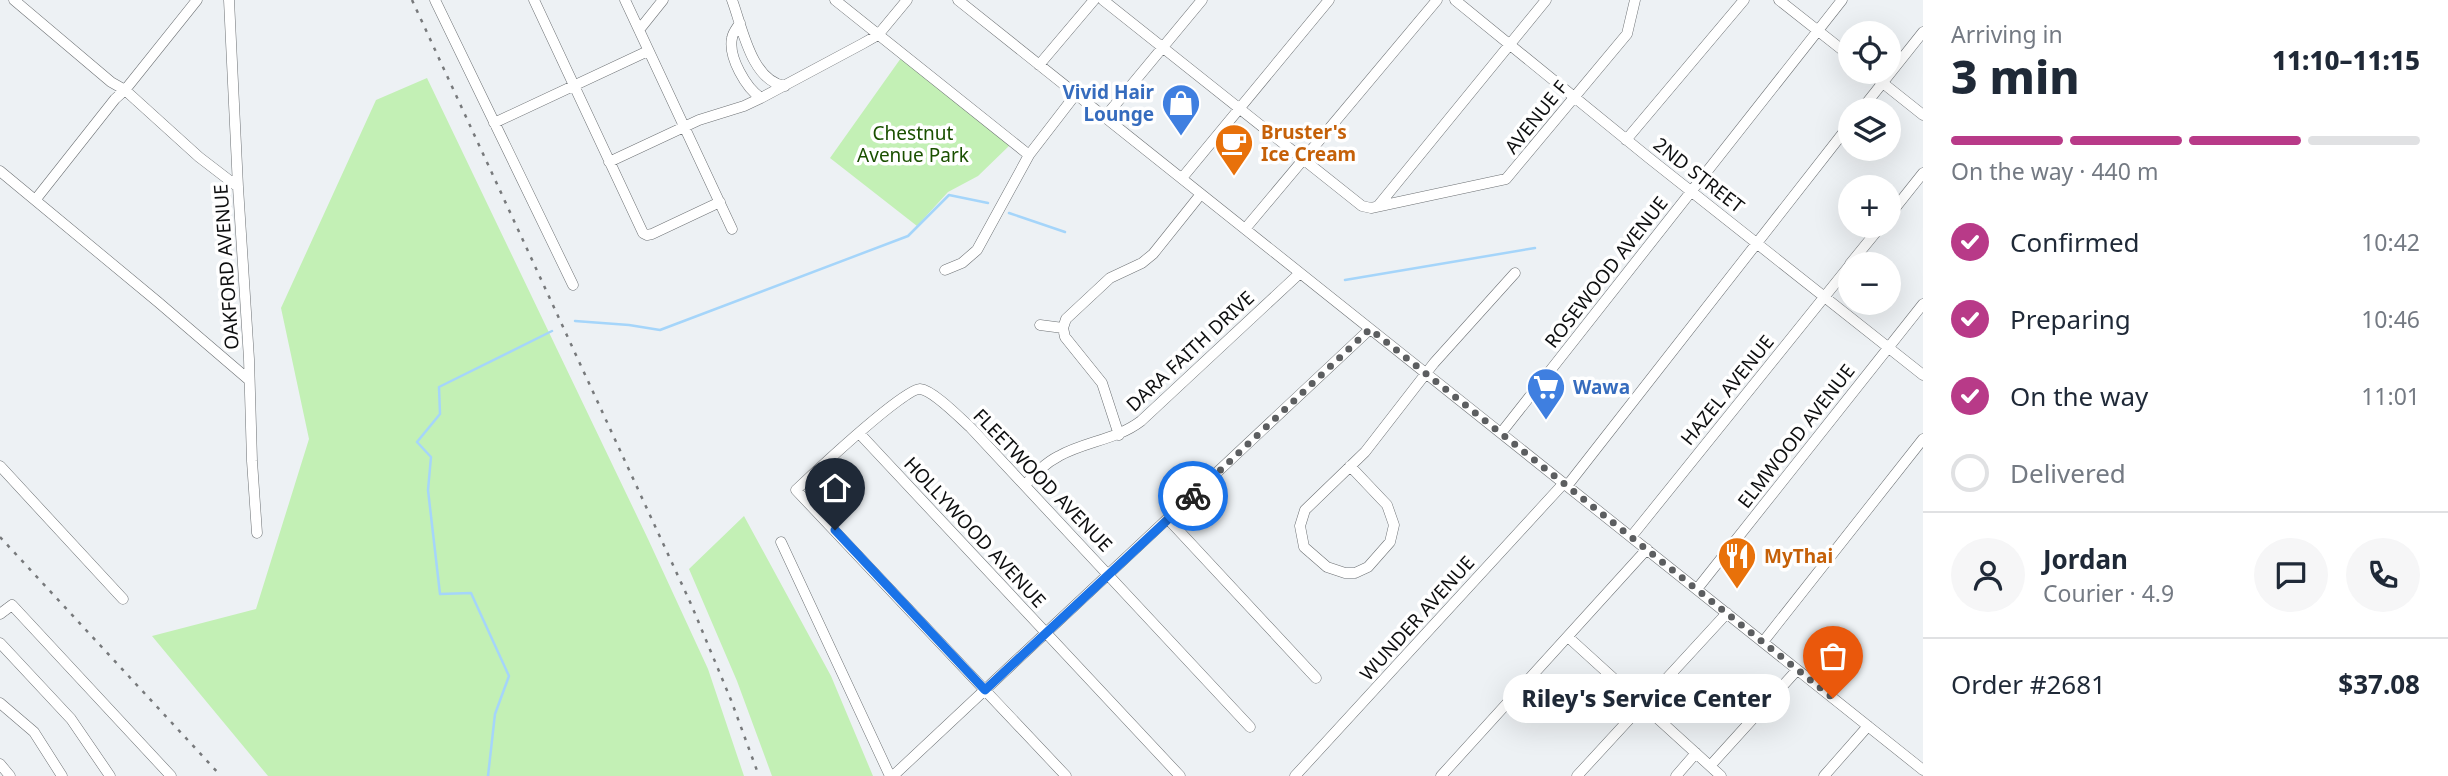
<!DOCTYPE html>
<html lang="en">
<head>
<meta charset="utf-8">
<style>
	:root { --surface:#fff; --page:#f6f6f7; --text:#1f2937; --muted:#747a83; --line:#e0e1e3; --accent:#b83a88 }
	body { margin:0; font-family:"Noto Sans",sans-serif; background:var(--page); color:var(--text); height:100vh; display:flex; flex-direction:column; font-size:26px; white-space:nowrap }
	* { box-sizing:border-box; margin:0 }
	p { font-size:23px; color:var(--muted) }
	.icon { flex:none; width:38px; height:38px; fill:none; stroke:currentColor; stroke-width:2; stroke-linecap:round; stroke-linejoin:round }
	.map { position:relative; flex:1; overflow:hidden }
	.side { display:flex; flex-direction:column; background:var(--surface); width:525px }
	.side>* { flex:none }
	.fabs { position:absolute; left:1838px; top:21px; display:grid; gap:14px }
	.fabs a { display:grid; place-items:center; width:63px; height:63px; border-radius:50%; background:var(--surface); box-shadow:0 7px 28px #0002; font-size:35px }
	.pin { position:absolute; display:grid; place-items:center; width:60px; height:60px; color:#fff; margin:-72px -30px; border-radius:50% 50% 50% 0; rotate:-45deg; box-shadow:0 0 7px #0007 }
	.pin .icon { rotate:45deg }
	.courier { position:absolute; display:grid; place-items:center; width:70px; height:70px; margin:-35px; border:5px solid #1a73e8; border-radius:50%; background:#fff; color:#222; box-shadow:0 2px 9px #0007 }
	.bubble { position:absolute; height:49px; border-radius:24px; background:var(--surface); box-shadow:0 7px 28px #0002; font-size:23px; font-weight:800; line-height:49px; text-align:center }
	.headline em { font-style:normal; font-weight:800 }
	.headline div { display:flex; flex-direction:column-reverse }
	.headline { display:flex; align-items:center; justify-content:space-between; height:119px; padding:0 28px }
	h1 { font-size:46px; font-weight:800; line-height:52px }
	.bar { display:grid; grid-template-columns:repeat(4,1fr); gap:10px 7px; align-content:center; height:84px; padding:0 28px }
	.bar i { height:9px; border-radius:5px; background:var(--line) }
	.bar .current { background:var(--accent) }
	.bar p { grid-column:span 4 }
	.line { display:flex; align-items:center; gap:18px; padding:0 28px; border-top:2px solid var(--line) }
	.line div { flex:1 }
	.round { display:grid; place-items:center; flex:none; width:74px; height:74px; border-radius:37px; background:var(--page) }
	ol { padding:0 28px; list-style:none }
	li { display:flex; align-items:center; gap:21px; height:77px }
	li p { margin-inline-start:auto }
	li .icon { padding:7px; border-radius:50%; background:var(--accent); color:#fff; stroke-width:4 }
	li:last-child { color:var(--muted) }
	li i { width:38px; height:38px; border:4px solid var(--line); border-radius:50% }
	main { display:flex; flex:1; min-height:0 }
	.map>svg:first-child { display:block }
</style>
</head>
<body>
<main>
<div class="map">
<svg width="1923" height="776" viewBox="0 0 1923 776">
	<rect width="100%" height="100%" fill="#edf1f4"/>
	<path fill="#c3f0b5" d="M901,58L1010,145L978,176L948,192L917,226L830,158Z
		M427,78L648,539L708,669L744,776H268L152,636L256,609L309,439L281,308L376,100Z
		M744,516L831,676L873,776H772L737,681L689,569Z"/>
	<g fill="none" stroke-linecap="round" stroke-linejoin="round">
		<path stroke="#a5d5fa" stroke-width="2.5" d="M1009,213L1065,232
			M1345,280L1535,248
			M575,321L629,325L660,330L908,236L949,195L988,203
			M488,776L495,714L509,676L471,593L440,594L428,490L431,457L417,442L440,414L439,387L552,331"/>
		<g stroke="#6d7174" stroke-width="11">
			<path id="minor" d="M14,0L111,82L125,90L199,157L238,187
				M229,0L238,187L249,359L252,461L257,533
				M435,0L573,285
				M534,0L643,233L647,235L652,234L720,202
				M625,0L732,229
				M732,0C742,26 751,81 785,86
				M835,0L1029,155
				M958,0L1923,770
				M1103,0L1362,206L1371,208L1506,179L1627,34L1635,0
				M1455,0L1649,158L1923,375
				M1779,0L1850,56
				M740,23C737,28 733,32 732,38C728,57 746,88 761,98
				M639,30L663,0
				M1039,65L1094,0
				M1869,72L1923,115
				M1861,110L1923,32
				M1105,117L1202,0
				M494,123L648,51
				M1626,140L1744,0
				M609,162L699,120L744,106L761,98L862,44L878,35L907,0
				M0,171L158,302L249,380
				M1182,178L1329,0
				M36,199L115,99L125,90L197,0
				M1378,206L1546,0
				M1888,217L1923,173
				M1245,229L1437,0
				M1850,264L1881,226
				M945,270L962,263L977,250L1029,155L1076,94
				M1040,325L1063,328
				M1063,328L1066,319L1110,278L1142,263L1153,254L1201,194
				M1063,328L1065,337L1102,383L1119,435
				M859,433L1180,776
				M1501,433L1842,0
				M0,466L123,599
				M1350,466L1387,505L1394,525L1390,542L1368,567L1355,573H1345L1327,567L1304,547L1300,526L1305,510L1365,452L1434,363L1515,273
				M1025,485C1035,474 1045,463 1059,456C1086,441 1116,440 1141,421L1300,273
				M1567,486L1850,124
				M1168,519L1316,678
				M1631,537L1850,265
				M781,542L890,776
				M1697,589L1923,304
				M0,614L12,605L171,776
				M1568,637L1721,776
				M1763,642L1923,439
				M0,643L71,719L110,776
				M0,703L34,732L62,776
				M0,764L10,776
				M1710,766L1797,670
				M893,776L1370,329
				M1066,776L796,490C812,475 905,387 920,389C933,390 961,419 971,428L1250,727
				M1295,776L1564,483
				M1441,776L1647,549
				M1577,776L1727,613
				M1676,776L1696,753
				M1824,776L1868,726"/>
		</g>
		<use href="#minor" stroke="#fff" stroke-width="10"/>
		<path stroke="#77797b" stroke-width="2.5" stroke-dasharray="3.5 7" stroke-linecap="butt" d="M412,0L691,604L731,700L759,776
			M0,537L221,776"/>
	</g>
	<g fill="none" stroke-linecap="round" stroke-linejoin="round">
		<path stroke="#5c5e60" stroke-width="7" stroke-dasharray="0 12.6" d="M1193,496L1370,329L1833,698"/>
		<path stroke="#1a73e8" stroke-width="9" d="M835,530L985,690L1193,496"/>
	</g>
	<defs>
		<g id="shop-pin" transform="scale(2.0125)"><path d="M0 17L-7.5 6A9.5 9.5 0 1 1 7.5 6Z" fill="#3f7fe0" stroke="#fff"/><path d="M-5-2.5h2.3a2.7 3.5 0 0 1 5.4 0H5L5.5 6h-11ZM-1.5-2.5h3a1.5 2.3 0 0 0-3 0Z" fill="#fff"/></g>
		<g id="cafe-pin" transform="scale(2.0125)"><path d="M0 17L-7.5 6A9.5 9.5 0 1 1 7.5 6Z" fill="#e8710a" stroke="#fff"/><path d="M-5.5-4.5H6V0H3Q3 3.5 0 3.5H-2.5Q-5.5 3.5-5.5 0ZM3-3.2v2h1.7v-2ZM-6 4.5H4V6H-6Z" fill="#fff"/></g>
		<g id="supermarket-pin" transform="scale(2.0125)"><path d="M0 17L-7.5 6A9.5 9.5 0 1 1 7.5 6Z" fill="#3f7fe0" stroke="#fff"/><path d="M-6-5.5h2.5l.6 2H6L4.5 2H-2.5L-4.4-4H-6ZM-1.5 3.2a1.3 1.3 0 1 0 .1 0ZM3 3.2a1.3 1.3 0 1 0 .1 0Z" fill="#fff"/></g>
		<g id="restaurant-pin" transform="scale(2.0125)"><path d="M0 17L-7.5 6A9.5 9.5 0 1 1 7.5 6Z" fill="#e8710a" stroke="#fff"/><path d="M-5-6h1v4h1v-4h1v4h1v-4h1v5L-1.5 .5V6h-2V.5L-5-1ZM5-6V6H3V1.5H1.5Q1.5-4 5-6Z" fill="#fff"/></g>
	</defs>
	<g fill-rule="evenodd">
		<use href="#shop-pin" x="1181" y="103"/>
		<use href="#cafe-pin" x="1234" y="143"/>
		<use href="#supermarket-pin" x="1546" y="387"/>
		<use href="#restaurant-pin" x="1737" y="556"/>
	</g>
	<g text-anchor="middle" stroke-width="7" stroke-linejoin="round" paint-order="stroke">
		<g font-size="19" font-weight="bold" fill="#366cbe" stroke="#fff" text-anchor="end">
			<text x="1154" y="99">Vivid Hair<tspan x="1154" dy="22">Lounge</tspan></text>
			<text x="1573" y="394" text-anchor="start">Wawa</text>
		</g>
		<g font-size="19" fill="#0e0f10" stroke="#fff">
			<text transform="translate(1536 117) rotate(-51)" y="7">AVENUE F</text>
			<text transform="translate(1699 175) rotate(38)" y="7">2ND STREET</text>
			<text transform="translate(226 267) rotate(-94)" y="7">OAKFORD AVENUE</text>
			<text transform="translate(1606 272) rotate(-52)" y="7">ROSEWOOD AVENUE</text>
			<text transform="translate(1190 351) rotate(-43)" y="7">DARA FAITH DRIVE</text>
			<text transform="translate(1727 390) rotate(-51)" y="7">HAZEL AVENUE</text>
			<text transform="translate(1796 436) rotate(-52)" y="7">ELMWOOD AVENUE</text>
			<text transform="translate(1043 480) rotate(46)" y="7">FLEETWOOD AVENUE</text>
			<text transform="translate(975 532) rotate(47)" y="7">HOLLYWOOD AVENUE</text>
			<text transform="translate(1417 618) rotate(-48)" y="7">WUNDER AVENUE</text>
		</g>
		<g font-size="19" font-weight="bold" fill="#c56008" stroke="#fff" text-anchor="start">
			<text x="1261" y="139">Bruster's<tspan x="1261" dy="22">Ice Cream</tspan></text>
			<text x="1764" y="563">MyThai</text>
		</g>
		<g font-size="19" fill="#1a5000" stroke="#fff">
			<text x="913" y="140">Chestnut<tspan x="913" dy="22">Avenue Park</tspan></text>
		</g>
	</g>
</svg>
<div class="fabs">
<a><svg class="icon" aria-label="locate" viewBox="0 0 24 24"><circle cx="12" cy="12" r="6"/><path d="M12 2v4M12 18v4M2 12h4M18 12h4"/></svg></a>
<a><svg class="icon" aria-label="layers" viewBox="0 0 24 24"><path d="M12 4l9 5-9 5-9-5zM3 14l9 5 9-5"/></svg></a>
<a>+</a>
<a>−</a>
</div>
<div class="pin" style="left:1833px;top:698px;background:#ea580c"><svg class="icon" aria-label="bag" viewBox="0 0 24 24"><path d="M5 8h14l-1 12H6zM9 8a3 3 0 0 1 6 0"/></svg></div>
<div class="pin" style="left:835px;top:530px;background:#1f2937"><svg class="icon" aria-label="home" viewBox="0 0 24 24"><path d="M3 11l9-7 9 7M6 9v11h12V9"/></svg></div>
<div class="courier" style="left:1193px;top:496px"><svg class="icon" aria-label="bike" viewBox="0 0 24 24"><circle cx="6" cy="16" r="4"/><circle cx="18" cy="16" r="4"/><path d="M6 16l4-8h5l3 8M10 8l3 8H6M13 5h3"/></svg></div>
<div class="bubble" style="left:1503px;top:674px;width:287px">Riley's Service Center</div>
</div>
<section class="side">
<div class="headline"><div><h1>3 min</h1><p>Arriving in</p></div><em>11:10–11:15</em></div>
<div class="bar"><i class="current"></i><i class="current"></i><i class="current"></i><i></i><p>On the way · 440 m</p></div>
<ol>
<li><svg class="icon" aria-label="check" viewBox="0 0 24 24"><path d="M5 12l5 5 9-10"/></svg>Confirmed<p>10:42</p></li>
<li><svg class="icon" aria-label="check" viewBox="0 0 24 24"><path d="M5 12l5 5 9-10"/></svg>Preparing<p>10:46</p></li>
<li><svg class="icon" aria-label="check" viewBox="0 0 24 24"><path d="M5 12l5 5 9-10"/></svg>On the way<p>11:01</p></li>
<li><i></i>Delivered</li>
</ol>
<div class="line" style="height:126px"><a class="round"><svg class="icon" aria-label="person" viewBox="0 0 24 24"><circle cx="12" cy="8" r="4"/><path d="M4 21q1-7 8-7t8 7"/></svg></a><div><b>Jordan</b><p>Courier · 4.9</p></div><a class="round"><svg class="icon" aria-label="chat" viewBox="0 0 24 24"><path d="M4 5h16v11H9l-5 4z"/></svg></a><a class="round"><svg class="icon" aria-label="phone" viewBox="0 0 24 24"><path d="M5 4h4l2 5-3 2q2 4 5 5l2-3 5 2v4C11 20 4 13 5 4z"/></svg></a></div>
<div class="line" style="height:91px"><div>Order #2681</div><b>$37.08</b></div>
</section>
</main>
</body>
</html>
